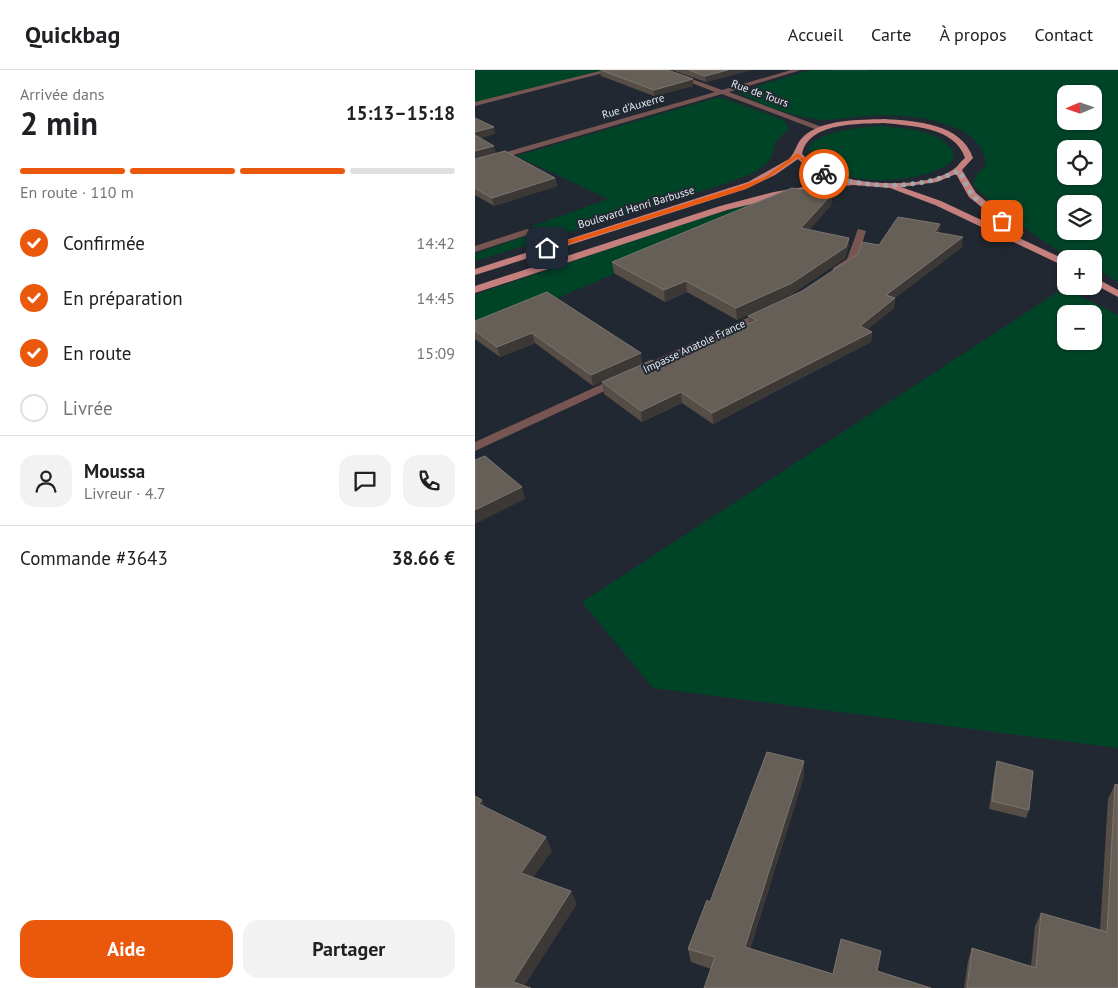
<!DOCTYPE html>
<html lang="fr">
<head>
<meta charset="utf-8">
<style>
	:root { --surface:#fff; --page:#f2f2f2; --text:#202124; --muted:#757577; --line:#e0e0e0; --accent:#ea580c }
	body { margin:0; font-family:"PT Sans",sans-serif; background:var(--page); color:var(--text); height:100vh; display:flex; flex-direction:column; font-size:19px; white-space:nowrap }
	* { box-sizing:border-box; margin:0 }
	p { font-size:16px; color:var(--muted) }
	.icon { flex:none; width:28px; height:28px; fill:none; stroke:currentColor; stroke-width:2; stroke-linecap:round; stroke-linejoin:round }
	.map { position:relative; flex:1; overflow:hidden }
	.side { display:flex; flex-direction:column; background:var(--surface); width:475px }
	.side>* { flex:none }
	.needle { width:32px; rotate:268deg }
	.tools { position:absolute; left:582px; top:15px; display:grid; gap:10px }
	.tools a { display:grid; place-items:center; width:45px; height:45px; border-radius:10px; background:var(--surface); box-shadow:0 1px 4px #0004; font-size:25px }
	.pin { position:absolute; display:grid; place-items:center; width:42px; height:42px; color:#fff; margin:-21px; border-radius:10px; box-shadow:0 2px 8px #0006 }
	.courier { position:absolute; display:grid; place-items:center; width:50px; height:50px; margin:-25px; border:4px solid #ea580c; border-radius:50%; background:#fff; color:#222; box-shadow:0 1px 6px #0007 }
	.summary em { font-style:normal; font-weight:600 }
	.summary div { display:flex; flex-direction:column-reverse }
	.summary { display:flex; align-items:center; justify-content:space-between; height:85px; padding:0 20px }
	h1 { font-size:32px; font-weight:600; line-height:38px }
	.bar { display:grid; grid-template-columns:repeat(4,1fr); gap:8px 5px; align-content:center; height:60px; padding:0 20px }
	.bar i { height:6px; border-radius:4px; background:var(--line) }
	.bar .current { background:var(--accent) }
	.bar p { grid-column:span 4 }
	.line { display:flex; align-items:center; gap:12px; padding:0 20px; border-top:1px solid var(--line) }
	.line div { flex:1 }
	.round { display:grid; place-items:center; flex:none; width:52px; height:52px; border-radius:15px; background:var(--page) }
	ol { padding:0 20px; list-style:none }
	li { display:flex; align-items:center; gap:15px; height:55px }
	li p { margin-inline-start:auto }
	li .icon { padding:5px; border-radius:50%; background:var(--accent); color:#fff; stroke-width:4 }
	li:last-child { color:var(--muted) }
	li i { width:28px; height:28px; border:2px solid var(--line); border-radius:50% }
	.button { display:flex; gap:10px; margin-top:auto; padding:10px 20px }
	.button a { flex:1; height:58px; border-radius:15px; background:var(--accent); color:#fff; font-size:20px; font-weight:600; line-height:58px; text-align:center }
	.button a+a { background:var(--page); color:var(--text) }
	header { display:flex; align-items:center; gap:30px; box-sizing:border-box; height:70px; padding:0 25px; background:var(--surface); border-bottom:1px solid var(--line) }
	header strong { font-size:24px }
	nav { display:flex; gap:28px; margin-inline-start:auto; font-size:18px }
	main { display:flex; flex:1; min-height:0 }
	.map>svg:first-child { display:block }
</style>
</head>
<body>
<header>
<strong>Quickbag</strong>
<nav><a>Accueil</a><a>Carte</a><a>À propos</a><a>Contact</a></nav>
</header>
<main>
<section class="side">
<div class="summary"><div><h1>2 min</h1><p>Arrivée dans</p></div><em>15:13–15:18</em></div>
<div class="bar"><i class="current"></i><i class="current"></i><i class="current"></i><i></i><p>En route · 110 m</p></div>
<ol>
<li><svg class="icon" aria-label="check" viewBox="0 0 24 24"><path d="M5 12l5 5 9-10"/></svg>Confirmée<p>14:42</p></li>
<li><svg class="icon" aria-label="check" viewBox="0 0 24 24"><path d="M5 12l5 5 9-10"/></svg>En préparation<p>14:45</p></li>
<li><svg class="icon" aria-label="check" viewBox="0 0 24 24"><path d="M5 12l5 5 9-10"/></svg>En route<p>15:09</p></li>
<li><i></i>Livrée</li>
</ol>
<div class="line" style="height:90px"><a class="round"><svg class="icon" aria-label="person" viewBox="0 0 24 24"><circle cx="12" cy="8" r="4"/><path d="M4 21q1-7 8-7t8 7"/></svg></a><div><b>Moussa</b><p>Livreur · 4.7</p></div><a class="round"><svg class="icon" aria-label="chat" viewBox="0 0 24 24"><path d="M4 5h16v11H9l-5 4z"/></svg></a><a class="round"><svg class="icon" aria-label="phone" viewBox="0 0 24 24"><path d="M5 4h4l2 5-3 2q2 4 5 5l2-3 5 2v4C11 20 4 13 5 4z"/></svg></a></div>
<div class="line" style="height:65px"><div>Commande #3643</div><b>38.66 €</b></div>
<div class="button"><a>Aide</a><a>Partager</a></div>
</section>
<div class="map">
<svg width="643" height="918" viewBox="0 0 643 918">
	<rect width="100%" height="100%" fill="#222831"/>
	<path fill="#004428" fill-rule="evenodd" d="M0,0H133L0,32Z
		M336,0H643V212L619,198V189C614,189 608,190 603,189C583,186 513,131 498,115L501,106L511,95C510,78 499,66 483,59C454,46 422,44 390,46C376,47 362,50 348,50C324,49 283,34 262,22ZM591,24H619V51H591ZM591,79H619V106H591ZM591,134H619V161H591Z
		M244,27L309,50L314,58L301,71L297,86L289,96L276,104L243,116L0,191V184L65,161L57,156L134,129L41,86Z
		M404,56C428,58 468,59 479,84L477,91C450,115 366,118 340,90C313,63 392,57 404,56Z
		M355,118L346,129L324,125L0,263V225C66,202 131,180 197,158C248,142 301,123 355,118Z
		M589,218L643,245V678L178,618L107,532ZM591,244H619V271H591Z"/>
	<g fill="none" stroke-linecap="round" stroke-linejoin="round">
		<path stroke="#7c828a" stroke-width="1" stroke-dasharray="0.5 2" stroke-linecap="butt" d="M359,0H392"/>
		<path fill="#775553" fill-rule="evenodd" d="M129,0H140L0,36V32Z
			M183,0H192L247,20L316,0H326L254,22L352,59L345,61L247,24L0,96V91L240,22Z
			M52,159L55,160V164L0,182V176Z
			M383,159L391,161C386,176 381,207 358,202V198L372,189Z
			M292,239L298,242L296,244L0,381V372Z"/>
		<path fill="#c5807e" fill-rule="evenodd" d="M409,49C441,51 486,53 498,88L487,100L501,123L549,163L541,165L494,127L481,104L462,112L426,117L466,131L591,190V197L460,135L415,118L378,115L325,122L252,140L0,223V216L245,136L299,122L364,111L333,99L323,89L300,105L271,119L0,205V199L273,112L314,89C321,82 321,73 329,66C348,49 385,50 409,49ZM409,53C437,56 480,57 490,88C486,91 483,96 479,99C452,119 390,115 359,105C346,100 337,94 327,84C334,52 383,54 409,53Z
			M619,207L643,220V227L619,214Z"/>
	</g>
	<path fill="#564e46" d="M125,0L218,9V16L179,26L126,6Z
		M197,0H276L231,12Z
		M0,89L80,108L82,116L19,136L0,125Z
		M357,124L356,135L334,160L374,168L373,179L370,188L317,224L262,250L212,222L190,232L139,203L137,192Z
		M464,163L487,177L420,228L419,238L393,259L397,262L396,272L238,354L207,333L167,352L129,324L127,312L184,295L274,254L273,246L327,221L404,175Z
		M72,222L167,293L118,316L60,273L25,287L0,269V251Z
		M522,691L554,740L551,748L514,739L520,699Z
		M329,706L275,879L358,904L403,901L456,918L236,899L216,892L213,879L235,832Z
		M640,714L643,918H489L493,891L497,878L556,896L560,856L566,843L625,860L633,729Z"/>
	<path fill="#3b3836" d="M253,0H276L231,12L230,6Z
		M218,9V16L179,26V20Z
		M19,57L20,64L0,70V62Z
		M19,76L21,83L0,89V81Z
		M80,108L82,116L19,136L17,128Z
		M357,124L356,135L326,169V158Z
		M465,154L464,163L460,162Z
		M488,167L487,177L420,228L419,238L384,266L385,256L411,225Z
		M374,168L373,179L370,188L317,224L262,250L261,238Z
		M211,211L212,222L190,232L189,220Z
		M397,262L396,272L238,354L237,343Z
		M57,263L60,273L25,287L22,277Z
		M166,283L167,293L118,316L116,305Z
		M206,322L207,333L167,352L166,341Z
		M47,417L50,429L0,454V440Z
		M329,691V706L271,891L270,877Z
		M7,730L14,744L4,734Z
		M71,767L77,781L52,816L46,803Z
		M96,821L102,834L48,918L38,912Z"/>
	<path fill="#665f58" stroke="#7a7570" d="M126,0H193L218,9L179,20Z
		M214,0H253L230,6Z
		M0,48L19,57L0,62Z
		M0,65L19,76L0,81Z
		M30,81L80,108L17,128L0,118V89Z
		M317,118L357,124L326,158L374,168L371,177L317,213L261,238L211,211L189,220L137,192Z
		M423,147L465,154L460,162L488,167L411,225L420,228L385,256L397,262L237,343L206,322L166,341L127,312L177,290L184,295L282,250L273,246L327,221L383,184L387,172L404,175Z
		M72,222L166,283L116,305L57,263L22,277L0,261V251Z
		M10,386L47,417L0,440V390Z
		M292,682L329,691L270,877L358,904L366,869L406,881L402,901L456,918H229L240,887L213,879L232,830L235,832Z
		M522,691L558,701L554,740L517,731Z
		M640,714L643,715V918H492L497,878L561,898L566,843L632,862Z
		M0,726L7,730L4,734L71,767L46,803L96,821L38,912L56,918H0Z"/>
	<path fill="#ea580c" d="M323,83L337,97L351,105L334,99L323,87L293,108L270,119L74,180L69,178L266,116L290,107Z"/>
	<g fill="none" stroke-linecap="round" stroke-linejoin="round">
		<path stroke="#a2a7ae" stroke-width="5" stroke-dasharray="0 9" d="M349,104C392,119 442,120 484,101L497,125L527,151"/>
	</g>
	<g text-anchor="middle" stroke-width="4" stroke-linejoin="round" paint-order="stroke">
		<g font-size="11" fill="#e7ecf2" stroke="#222831">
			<text transform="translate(285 23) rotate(20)" y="4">Rue de Tours</text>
			<text transform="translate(158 36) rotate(-16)" y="4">Rue d'Auxerre</text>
			<text transform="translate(161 137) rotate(-17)" y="4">Boulevard Henri Barbusse</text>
			<text transform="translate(219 276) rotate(-25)" y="4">Impasse Anatole France</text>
		</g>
	</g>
</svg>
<div class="tools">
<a><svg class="needle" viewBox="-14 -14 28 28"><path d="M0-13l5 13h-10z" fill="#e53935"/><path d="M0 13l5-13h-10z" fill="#757577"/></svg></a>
<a><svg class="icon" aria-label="locate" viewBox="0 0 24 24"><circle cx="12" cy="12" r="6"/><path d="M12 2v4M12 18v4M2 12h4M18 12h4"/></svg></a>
<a><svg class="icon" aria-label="layers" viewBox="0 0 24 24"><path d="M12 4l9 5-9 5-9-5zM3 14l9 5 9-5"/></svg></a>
<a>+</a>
<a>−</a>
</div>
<div class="pin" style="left:527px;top:151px;background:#ea580c"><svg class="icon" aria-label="bag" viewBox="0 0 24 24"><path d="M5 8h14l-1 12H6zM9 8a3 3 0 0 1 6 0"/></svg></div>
<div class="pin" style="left:72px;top:178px;background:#1f2937"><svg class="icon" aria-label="home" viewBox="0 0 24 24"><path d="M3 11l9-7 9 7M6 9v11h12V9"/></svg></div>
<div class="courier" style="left:349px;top:104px"><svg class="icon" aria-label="bike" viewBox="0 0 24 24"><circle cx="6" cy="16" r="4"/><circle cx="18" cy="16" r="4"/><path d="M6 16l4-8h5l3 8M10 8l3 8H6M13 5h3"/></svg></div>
</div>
</main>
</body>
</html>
